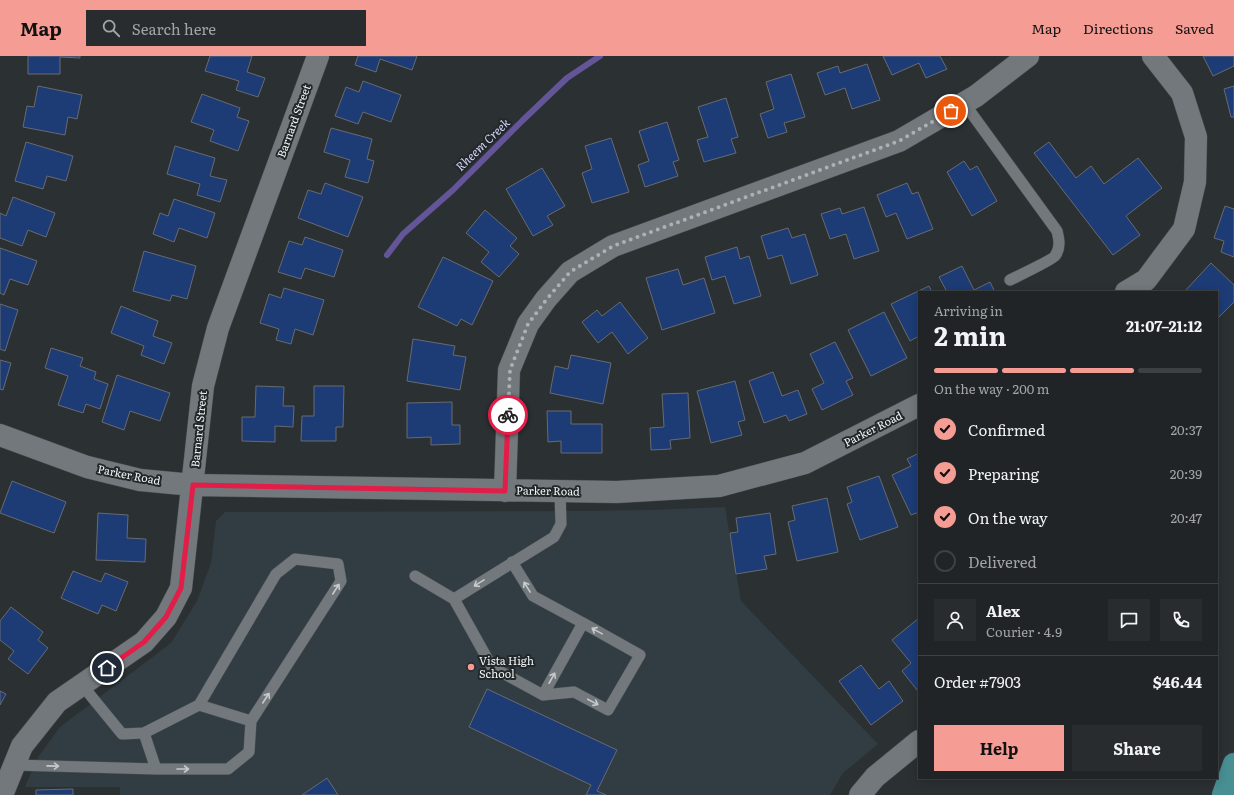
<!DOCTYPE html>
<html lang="en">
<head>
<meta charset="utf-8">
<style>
	:root { --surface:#202426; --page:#282c2e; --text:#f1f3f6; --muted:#a2a4a7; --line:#3d4143; --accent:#f59c94 }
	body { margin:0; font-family:Literata,serif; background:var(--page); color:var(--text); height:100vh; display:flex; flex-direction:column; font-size:15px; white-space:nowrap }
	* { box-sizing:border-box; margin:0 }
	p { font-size:13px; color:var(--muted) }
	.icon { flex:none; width:22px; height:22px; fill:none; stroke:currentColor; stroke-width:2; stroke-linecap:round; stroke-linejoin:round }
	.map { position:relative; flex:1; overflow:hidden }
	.details { position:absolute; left:918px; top:235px; width:300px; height:488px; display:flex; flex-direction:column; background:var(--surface); border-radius:0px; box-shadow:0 2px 10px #0003,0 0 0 1px var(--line) }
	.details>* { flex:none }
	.pin { position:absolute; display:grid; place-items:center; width:34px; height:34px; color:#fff; margin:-17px; border:2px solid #fff; border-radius:50%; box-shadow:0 1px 4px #0007 }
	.courier { position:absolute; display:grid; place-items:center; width:40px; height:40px; margin:-20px; border:3px solid #e11d48; border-radius:50%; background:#fff; color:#222; box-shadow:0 1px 5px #0007 }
	.headline em { font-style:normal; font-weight:700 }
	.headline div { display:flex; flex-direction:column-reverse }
	.headline { display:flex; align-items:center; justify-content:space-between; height:68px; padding:0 16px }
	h1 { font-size:26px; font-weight:700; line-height:30px }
	.bar { display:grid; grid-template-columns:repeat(4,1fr); gap:6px 4px; align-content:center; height:48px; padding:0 16px }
	.bar i { height:5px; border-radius:3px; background:var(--line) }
	.bar .current { background:var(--accent) }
	.bar p { grid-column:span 4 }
	.line { display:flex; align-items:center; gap:10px; padding:0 16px; border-top:1px solid var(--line) }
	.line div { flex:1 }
	.round { display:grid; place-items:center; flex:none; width:42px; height:42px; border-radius:0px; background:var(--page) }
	ol { padding:0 16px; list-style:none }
	li { display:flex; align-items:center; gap:12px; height:44px }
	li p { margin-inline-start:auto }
	li .icon { padding:4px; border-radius:50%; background:var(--accent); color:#111; stroke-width:4 }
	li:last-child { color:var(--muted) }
	li i { width:22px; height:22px; border:2px solid var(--line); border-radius:50% }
	.action { display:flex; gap:8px; margin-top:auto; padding:8px 16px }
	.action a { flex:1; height:46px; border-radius:0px; background:var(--accent); color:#111; font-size:16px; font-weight:700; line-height:46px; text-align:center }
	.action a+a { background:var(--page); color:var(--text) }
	header { display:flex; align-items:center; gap:24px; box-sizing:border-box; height:56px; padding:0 20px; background:var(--accent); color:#111 }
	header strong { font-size:19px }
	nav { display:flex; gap:22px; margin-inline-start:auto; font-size:14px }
	.search { width:280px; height:36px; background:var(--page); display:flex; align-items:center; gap:10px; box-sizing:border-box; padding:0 14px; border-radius:0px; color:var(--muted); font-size:15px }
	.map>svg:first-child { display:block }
</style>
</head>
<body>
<header>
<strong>Map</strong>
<div class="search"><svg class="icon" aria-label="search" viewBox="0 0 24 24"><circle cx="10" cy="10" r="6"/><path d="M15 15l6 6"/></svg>Search here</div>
<nav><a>Map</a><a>Directions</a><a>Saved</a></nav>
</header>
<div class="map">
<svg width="1234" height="739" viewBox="0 0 1234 739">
	<rect width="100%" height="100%" fill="#2b3033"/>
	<path fill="#313d43" d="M725,451L741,545L878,688L843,717L830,739H120V731H25L38,701L60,671L171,587L197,545L211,507L216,465L225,456L575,455L649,454Z"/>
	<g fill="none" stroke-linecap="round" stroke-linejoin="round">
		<path stroke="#645599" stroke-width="6" d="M387,199L403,178L453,134L522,65L567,22L600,0"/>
	</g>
	<path fill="#1d3c76" stroke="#686a70" d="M28,0H80V2L60,1V18H28Z
		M210,0H252L247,16L265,22L258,41L236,34L239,25L205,15Z
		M358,0H417L412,14L380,3L376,16L355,9Z
		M883,0H940L947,13L926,22L919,7L892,19Z
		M1203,0H1234V10L1213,20Z
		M867,8L880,44L852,53L845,32L825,39L817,17L838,10L840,17Z
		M791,18L805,61L784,67L787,76L768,82L760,58L774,53L766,26Z
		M363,25L401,39L391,66L363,56L358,68L335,60L346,31L359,36Z
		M38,30L82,39L77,63L68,61L65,79L23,71L27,50L34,51Z
		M1234,30V61H1231L1224,33Z
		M202,38L240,52L237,61L249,65L238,95L210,85L214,74L191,66Z
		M726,42L738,81L731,83L736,97L704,106L697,84L708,81L698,51Z
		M667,66L679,104L673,106L678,120L645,131L638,109L649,105L639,75Z
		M331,72L372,83L367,103L374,105L368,127L345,121L350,104L324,96Z
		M611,82L629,136L592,147L582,117L592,113L585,90Z
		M26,86L73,100L66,125L47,120L43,133L15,125Z
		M1049,86L1076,122L1091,110L1104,128L1138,102L1162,132L1126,160L1140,179L1113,199L1034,97Z
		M175,90L215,102L210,120L227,124L220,146L197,139L200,128L167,118Z
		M964,105L970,114L977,110L997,145L972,160L947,116Z
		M542,112L565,150L547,160L553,169L533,180L506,133Z
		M325,127L363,141L348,181L298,162L308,134L321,138Z
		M907,127L912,138L918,136L933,173L907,183L896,157L886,161L877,139Z
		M13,141L55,157L46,181L28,174L22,190L0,182V157L6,160Z
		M174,143L215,157L207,182L179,172L174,186L153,178L160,157L168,160Z
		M1225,150L1234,153V201L1221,196L1224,185L1214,182Z
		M864,151L879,195L854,203L846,178L830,183L821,158L840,152L842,158Z
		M485,154L517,182L510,190L519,198L499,221L481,206L489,196L466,177Z
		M788,172L792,182L805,178L818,219L791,228L782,199L768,203L761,180Z
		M305,181L343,194L334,221L305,212L301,223L278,216L289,185L302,189Z
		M737,191L740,203L749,200L761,240L734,248L725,220L712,224L705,201Z
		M0,192L37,205L28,229L10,223L4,239L0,237Z
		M144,195L196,210L187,243L172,239L170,245L133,235Z
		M443,201L493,225L472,269L461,263L457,270L418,251Z
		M1211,207L1234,229V246L1217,263V236H1184Z
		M962,210L974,234L990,226L995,236H947L939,221Z
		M678,213L683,229L704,222L715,257L662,274L646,222Z
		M929,230L932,236H919V280L910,285L891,248Z
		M284,232L324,244L313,279L295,273L291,288L276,284L279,273L260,267L269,238L281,242Z
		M620,246L648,282L628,298L612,276L598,287L582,266L597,254L602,260Z
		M0,248L18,254L5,295L0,293Z
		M121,250L158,265L153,280L172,287L164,308L141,299L144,290L111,277Z
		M884,256L907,302L871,320L848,274Z
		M413,283L455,290L453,299L466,301L460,334L407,325Z
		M835,286L853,322L846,325L853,339L822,354L812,333L824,327L810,298Z
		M51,292L83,302L80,310L96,316L94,323L108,328L100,353L86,348L83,357L58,349L68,320L45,312Z
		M571,299L611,307L603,348L550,337L555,310L568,313Z
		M0,304L11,307L3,334L0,333Z
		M773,316L782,340L798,334L807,358L789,365L786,359L764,367L749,325Z
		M117,319L170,337L160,365L130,355L124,374L102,366Z
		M735,325L745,364L738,366L742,379L711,387L697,335Z
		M256,330L284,331L283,350H294L293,371L275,370V386L242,385V361H255Z
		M314,330H344L343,371H336V385H301L302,360H314Z
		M688,337L690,382L670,384L671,393L651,394L650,372L664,371L662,338Z
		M452,346V369H460V388L431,389V381L407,382V347Z
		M547,355H571V368H602V397H561V385L548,386Z
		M919,397V456L911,459L892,419L911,410L907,403Z
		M879,420L898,471L860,484L847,448L852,446L847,431Z
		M12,425L66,446L54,477L0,457Z
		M827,442L838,496L797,505L788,466L795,464L792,450Z
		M98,457L128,459L127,482L146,483L145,506L96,504Z
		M770,457L776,498L764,500L767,513L736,518L730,477L738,476L736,462Z
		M73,515L101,526L105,517L128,526L116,555L102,549L98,558L61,542Z
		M11,551L43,576L38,584L48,592L28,618L8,603L14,595L0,584V565Z
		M919,562V632L917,634L902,615L911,607L892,584Z
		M861,609L879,633L889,625L903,645L871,669L839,625Z
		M487,633L617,694L597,735L606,739H586L591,729L469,671Z
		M0,635L6,638L0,649Z
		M327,722L338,739H302Z
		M73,733V739H36V734Z"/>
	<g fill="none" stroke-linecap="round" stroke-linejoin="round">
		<g stroke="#494d50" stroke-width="12">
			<path id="lane" d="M964,47L1057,175C1059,183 1061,192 1055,200C1052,204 1018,220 1010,224
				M512,506L533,540L583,567L543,639L492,611L454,543L554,481L561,468L560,436
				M415,520L454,543
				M543,639L574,636L608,654L640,599L583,567
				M199,649L251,665
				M144,677L156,713
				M14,709L156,713H228L249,696L251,665L341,525L338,508L295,503L276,518L199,649L144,677L122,678L82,629"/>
		</g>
		<g stroke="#494d50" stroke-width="23">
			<path id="street" d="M1126,236L1146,224L1184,173L1195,126L1196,81L1182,37L1153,0
				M0,379L87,411L140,424L193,429L617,436L719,430L805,407L919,349
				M505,435L509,314L528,268L546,243L570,216L613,190L899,85L976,40L1028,0
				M2,739L22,690L57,646L144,586L166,561L181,532L203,330L218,272L318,0
				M860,739L875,721L919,685"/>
		</g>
		<g stroke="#494d50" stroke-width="23">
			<path id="highway" d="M1223,739L1234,708"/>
		</g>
		<use href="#lane" stroke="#72787b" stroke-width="11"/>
		<use href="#street" stroke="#72787b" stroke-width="22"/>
		<use href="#highway" stroke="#478f92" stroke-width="22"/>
	</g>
	<defs><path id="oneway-shaft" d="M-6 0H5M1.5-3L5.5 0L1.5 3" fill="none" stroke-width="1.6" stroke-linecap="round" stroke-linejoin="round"/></defs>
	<g stroke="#c5cacc">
		<use href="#oneway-shaft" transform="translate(479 527) rotate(148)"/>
		<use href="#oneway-shaft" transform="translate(527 531) rotate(-122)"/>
		<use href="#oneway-shaft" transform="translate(336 533) rotate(-57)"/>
		<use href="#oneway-shaft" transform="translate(597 575) rotate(-151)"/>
		<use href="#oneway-shaft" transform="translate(552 622) rotate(-61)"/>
		<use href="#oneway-shaft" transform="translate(266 642) rotate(-57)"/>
		<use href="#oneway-shaft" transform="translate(593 646) rotate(28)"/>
		<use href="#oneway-shaft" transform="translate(53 710) rotate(1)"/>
		<use href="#oneway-shaft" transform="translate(183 713)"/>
	</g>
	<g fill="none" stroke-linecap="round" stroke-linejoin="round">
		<path stroke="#acb1b2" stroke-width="4" stroke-dasharray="0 7.2" d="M508,359L510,314L528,268L546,244L570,216L613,190L899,85L951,55"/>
		<path stroke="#e11d48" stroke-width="5" d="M107,612L144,586L166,561L181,532L193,429L505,435L508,359"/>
	</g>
	<circle fill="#f59c94" stroke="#222729" stroke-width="1.5" cx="471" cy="611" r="4"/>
	<g text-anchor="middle" stroke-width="4" stroke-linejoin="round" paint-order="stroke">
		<g font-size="11" fill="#f2f6f7" stroke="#222729">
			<text transform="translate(294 65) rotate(-70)" y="4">Barnard Street</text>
			<text transform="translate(199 373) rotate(-84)" y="4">Barnard Street</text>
			<text transform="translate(873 373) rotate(-27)" y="4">Parker Road</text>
			<text transform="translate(129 419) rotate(11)" y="4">Parker Road</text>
			<text transform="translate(548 435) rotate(1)" y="4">Parker Road</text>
		</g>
		<g font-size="11" fill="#f2f6f7" stroke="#222729" text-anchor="start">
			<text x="479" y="609">Vista High<tspan x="479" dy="13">School</tspan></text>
		</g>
		<g font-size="12" font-style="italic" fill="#dbd5fc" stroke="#222729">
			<text transform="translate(483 89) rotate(-44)" y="4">Rheem Creek</text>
		</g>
	</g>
</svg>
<div class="pin" style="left:951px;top:55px;background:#ea580c"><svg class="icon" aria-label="bag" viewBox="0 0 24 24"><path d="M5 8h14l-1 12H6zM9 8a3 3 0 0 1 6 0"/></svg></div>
<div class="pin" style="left:107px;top:612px;background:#1f2937"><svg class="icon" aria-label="home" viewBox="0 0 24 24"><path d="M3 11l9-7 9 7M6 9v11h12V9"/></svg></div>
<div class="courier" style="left:508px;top:359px"><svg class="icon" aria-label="bike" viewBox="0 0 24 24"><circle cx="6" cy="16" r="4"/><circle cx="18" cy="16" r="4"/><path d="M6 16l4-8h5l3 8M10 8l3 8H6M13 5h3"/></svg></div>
<section class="details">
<div class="headline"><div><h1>2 min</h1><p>Arriving in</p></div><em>21:07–21:12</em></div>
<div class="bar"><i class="current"></i><i class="current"></i><i class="current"></i><i></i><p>On the way · 200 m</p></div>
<ol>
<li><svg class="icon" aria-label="check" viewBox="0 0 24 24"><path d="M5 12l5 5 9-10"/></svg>Confirmed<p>20:37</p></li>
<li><svg class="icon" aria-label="check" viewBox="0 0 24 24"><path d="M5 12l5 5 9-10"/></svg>Preparing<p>20:39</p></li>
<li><svg class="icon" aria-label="check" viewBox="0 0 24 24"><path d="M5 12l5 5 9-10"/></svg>On the way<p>20:47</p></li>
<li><i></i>Delivered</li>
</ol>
<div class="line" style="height:72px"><a class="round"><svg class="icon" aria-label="person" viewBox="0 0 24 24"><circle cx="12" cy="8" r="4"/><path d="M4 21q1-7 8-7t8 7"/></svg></a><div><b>Alex</b><p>Courier · 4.9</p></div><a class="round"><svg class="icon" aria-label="chat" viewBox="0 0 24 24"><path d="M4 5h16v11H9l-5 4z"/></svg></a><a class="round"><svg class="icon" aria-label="phone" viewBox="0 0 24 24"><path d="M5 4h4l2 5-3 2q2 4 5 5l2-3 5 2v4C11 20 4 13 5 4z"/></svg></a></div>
<div class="line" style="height:52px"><div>Order #7903</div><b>$46.44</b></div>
<div class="action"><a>Help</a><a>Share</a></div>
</section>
</div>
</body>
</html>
